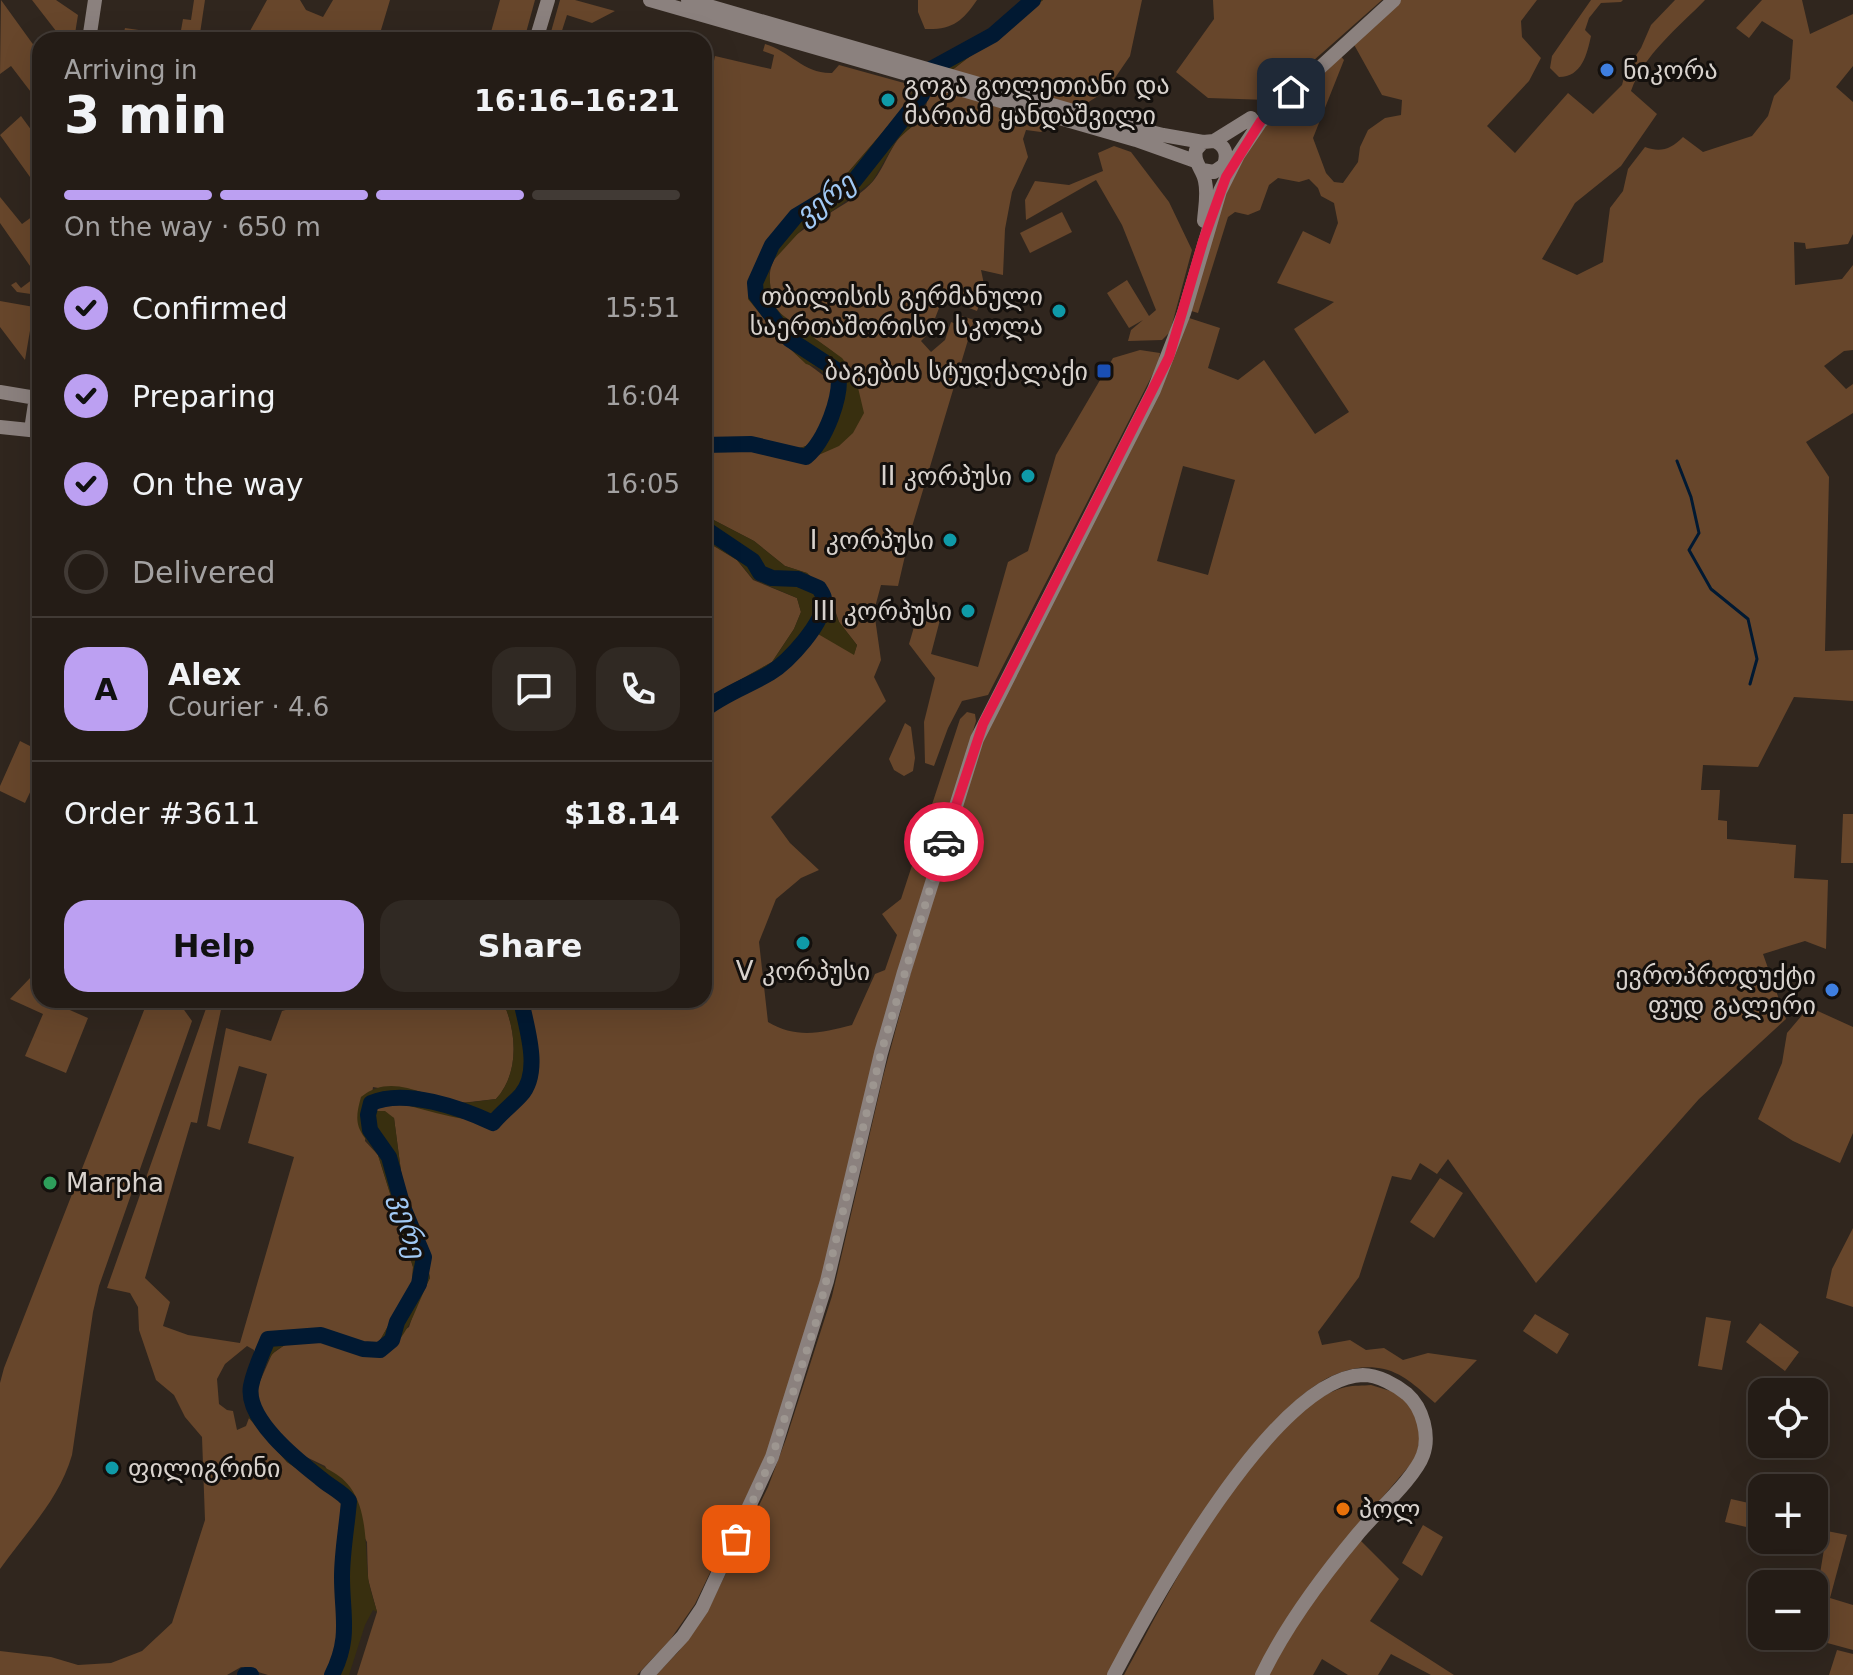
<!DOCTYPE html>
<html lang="en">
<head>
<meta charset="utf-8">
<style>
	:root { --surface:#241c16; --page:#302923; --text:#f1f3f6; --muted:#a3a1a1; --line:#413a35; --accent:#bca0f2 }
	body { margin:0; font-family:"DejaVu Sans","Noto Sans Georgian",sans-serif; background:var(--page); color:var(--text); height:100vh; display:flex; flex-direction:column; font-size:30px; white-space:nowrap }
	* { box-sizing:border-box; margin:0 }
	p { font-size:26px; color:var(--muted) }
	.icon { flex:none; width:44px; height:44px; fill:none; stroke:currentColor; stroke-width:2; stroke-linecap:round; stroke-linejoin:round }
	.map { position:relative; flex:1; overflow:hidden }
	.drawer { position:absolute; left:32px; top:32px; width:680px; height:976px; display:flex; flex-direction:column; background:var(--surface); border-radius:24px; box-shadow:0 8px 32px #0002,0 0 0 2px var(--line) }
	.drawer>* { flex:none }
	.buttons { position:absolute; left:1748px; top:1378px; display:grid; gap:16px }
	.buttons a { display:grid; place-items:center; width:80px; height:80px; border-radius:16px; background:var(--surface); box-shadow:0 8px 32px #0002,0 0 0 2px var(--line); font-size:40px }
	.pin { position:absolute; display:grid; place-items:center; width:68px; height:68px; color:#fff; margin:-34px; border-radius:16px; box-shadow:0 4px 12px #0006 }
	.courier { position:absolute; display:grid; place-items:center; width:80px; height:80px; margin:-40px; border:6px solid #e11d48; border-radius:50%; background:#fff; color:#222; box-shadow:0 2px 10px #0007 }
	.overview em { font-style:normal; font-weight:800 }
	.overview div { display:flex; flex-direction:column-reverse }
	.overview { display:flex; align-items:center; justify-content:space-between; height:136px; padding:0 32px }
	h1 { font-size:52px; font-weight:800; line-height:60px }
	.bar { display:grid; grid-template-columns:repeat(4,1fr); gap:12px 8px; align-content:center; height:96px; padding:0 32px }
	.bar i { height:10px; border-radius:6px; background:var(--line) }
	.bar .current { background:var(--accent) }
	.bar p { grid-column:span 4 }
	.line { display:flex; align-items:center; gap:20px; padding:0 32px; border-top:2px solid var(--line) }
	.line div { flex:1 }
	.round { display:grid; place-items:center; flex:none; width:84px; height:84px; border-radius:24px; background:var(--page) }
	ol { padding:0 32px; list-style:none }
	li { display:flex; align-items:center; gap:24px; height:88px }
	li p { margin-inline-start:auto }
	li .icon { padding:8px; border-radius:50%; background:var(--accent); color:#111; stroke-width:4 }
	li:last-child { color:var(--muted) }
	li i { width:44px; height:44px; border:4px solid var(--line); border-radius:50% }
	.primary-button { display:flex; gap:16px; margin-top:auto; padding:16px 32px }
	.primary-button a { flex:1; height:92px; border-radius:24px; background:var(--accent); color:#111; font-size:32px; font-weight:800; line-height:92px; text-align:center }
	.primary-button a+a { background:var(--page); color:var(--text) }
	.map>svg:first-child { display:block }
</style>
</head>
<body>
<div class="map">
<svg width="1853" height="1675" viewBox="0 0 1853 1675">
	<rect width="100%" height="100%" fill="#30261e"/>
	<path fill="#67462b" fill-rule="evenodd" d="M1,0L40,54V104L11,66L0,74Z
		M32,0H56L78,15L74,40H63Z
		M194,0H205L199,40H122L125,28L180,36L183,19L191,20Z
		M267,0H300L306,10L323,17L333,0H390L378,40H245Z
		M500,0H535L524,40L489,39Z
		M560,0H575L615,11L592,23L567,15L559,40L549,39Z
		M918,0H977C962,22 952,30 925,29L918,12Z
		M1043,0H1142L1130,56L1106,91L1041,132L1026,130L1023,139L1028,157L1012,192L1005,229L1003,275L981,270L985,289L977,311L943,298L932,326L924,333L926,336L921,341L931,352L945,340L951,322L959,325L962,316L974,320L911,530L898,586L881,585L874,611L881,660L874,677L886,701L771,817L790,843L819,870L801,878L776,899L759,942L768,1022C796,1039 822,1033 852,1025L875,974L885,970L897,935L882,914L901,899L960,719L967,712L975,714L976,721L886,1022L814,1311L775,1437L695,1604L670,1640L637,1675H357L377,1612L368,1579L367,1542L325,1466L300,1454L280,1436L260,1411L257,1388L272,1354L289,1342L322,1341L368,1355L409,1327L417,1303L430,1278L424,1249L402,1179L394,1118L373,1112L375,1107L385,1100L473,1120L526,1094C539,1057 537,1036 525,1000H704V716C734,696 770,683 797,659C805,652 811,642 818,633L854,654L857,645L839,622L833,604L807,573L785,566L754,541L704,515V450L743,448L805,461L820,454L858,392C849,345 802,341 775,307C770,300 771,292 770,283C764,233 848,213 874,180C884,167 889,151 899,138C905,130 916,126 922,118C927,110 926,96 934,84Z
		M1213,0H1382L1269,100L1208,98L1176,72L1214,19Z
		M1398,0H1537L1521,21L1522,37L1541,58L1529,81L1487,126L1515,153L1568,93L1593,114L1622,85L1626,70L1641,48L1651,25L1675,0H1705C1678,28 1644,54 1631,91L1657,114L1621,166L1575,203L1542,259L1577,275L1603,262L1610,208L1623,191L1628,169L1645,147C1661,153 1671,149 1683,137L1703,152L1752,136L1768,116L1774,96L1790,79L1793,40L1762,21L1749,38L1736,28L1762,0H1802L1810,34L1853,14V66L1836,87L1853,102V234L1848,244L1806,249L1805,243L1794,242L1795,285L1842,279L1853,265V350L1844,351L1824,366L1846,389L1853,384V413L1806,442L1829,477L1825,651L1853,650V701L1794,697L1758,767L1703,765L1701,790H1720L1718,820L1727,821V839L1796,845L1794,878L1828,880L1826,949L1805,941L1763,954L1786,1019L1699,1099L1536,1283L1448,1159L1437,1174L1420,1163L1411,1180L1392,1176L1359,1277L1318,1332L1322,1345L1350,1340L1366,1350L1384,1348L1403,1360L1428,1353L1477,1360L1435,1403C1420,1390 1405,1374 1384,1369C1298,1350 1225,1491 1188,1550C1162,1592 1136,1633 1110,1675H656L679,1651L711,1604L768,1487L786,1439L832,1296L883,1077L919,942L976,751L1186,317L1220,328L1208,368L1238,380L1264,360L1315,434L1349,412L1294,329L1334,302L1277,283L1303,231L1330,244L1338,223L1334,203L1321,196L1318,188L1309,179L1299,182L1278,178L1269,185L1260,210L1248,215L1235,212L1228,217L1198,313L1188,310C1202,263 1211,211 1235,168C1260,123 1303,89 1339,54L1344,60L1313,138L1326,173L1334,182L1343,183L1358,162L1360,147L1368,130L1385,118L1401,115L1402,100L1382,95L1352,41ZM1183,466L1235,480L1208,575L1157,561Z
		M1591,0H1623L1621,2L1601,3L1589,18L1585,30L1591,36C1587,54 1582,77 1559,77L1550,68L1552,56Z
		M765,44C790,51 804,74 832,73L839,65L915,86L901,111L838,184L797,210L771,240L750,284C761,303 771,327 786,344C800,361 818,369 834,385C832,405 827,437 806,446C788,454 761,439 743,438C730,437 717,437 704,438V78L708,90L715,56L771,69L774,55L763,51Z
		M21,116L40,142V191L0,135Z
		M1114,146L1131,152L1169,202L1192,250L1170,332L1162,340L1128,341L1131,330L1143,320L1129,328L1107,293L1127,280L1149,316L1156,310L1122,225L1096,180L1026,220L1025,200L1035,181L1069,185L1103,171L1098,153Z
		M0,197L22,224L40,211L38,295L17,292L11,285L16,282L21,288L37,276L0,223Z
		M1062,212L1072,232L1030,253L1020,233Z
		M0,301L34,307L25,360L0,327Z
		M1140,350L1160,353L1158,364L988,695L962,701L948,728L934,766L925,763L924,722L935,678L909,644L919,610L941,616L931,654L978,667L1008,562L1028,551L1056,455L1113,358Z
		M704,540L737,560L753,580L797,598L801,612L794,629L772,662L704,700Z
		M905,723L911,727L915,758L913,771L904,776L894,770L889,759Z
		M20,741L40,751V771L25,803L0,791V786Z
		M1843,814H1853V863H1841Z
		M40,955V1000H47L88,1018L66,1073L25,1056L43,1014L10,999L31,977Z
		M148,1000H177L192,1021L99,1286L93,1312L72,1455C59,1500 27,1531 0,1569V1383L4,1368Z
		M209,1000H223L197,1123L191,1122L145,1278L170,1302L163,1326L188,1335L240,1343L294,1157L248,1143L267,1074L239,1066L220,1130L207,1126L226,1028L271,1041L282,1011L319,1000H502C517,1030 520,1073 496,1099L461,1103L373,1087L365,1141L378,1155L413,1267L412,1284L379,1342H357L322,1330L261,1345L254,1359V1350L247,1346L225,1364L217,1379L219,1404L227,1410L233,1411L237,1430L246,1426L249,1418L287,1462L342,1499C346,1527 337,1553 337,1582C336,1617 347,1641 328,1675H268L241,1667L227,1675H0V1651L51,1657L78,1665L111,1663L142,1651L172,1623L205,1520L202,1437L185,1417L174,1395L156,1380L139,1330L138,1307L130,1293L107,1288Z
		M1809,1007L1853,1027V1133L1840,1163L1793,1141L1758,1119L1782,1063L1787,1033Z
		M1440,1178L1463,1193L1434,1238L1410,1222Z
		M1853,1228V1307L1826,1298L1832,1269Z
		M1535,1314L1569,1334L1557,1354L1523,1331Z
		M1706,1317L1731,1321L1722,1370L1698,1366Z
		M1760,1323L1799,1352L1785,1371L1746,1342Z
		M1371,1385L1397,1393L1415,1410L1422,1427L1416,1458L1381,1499L1308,1594L1258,1675H1124C1166,1599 1258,1409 1346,1387C1354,1385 1363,1386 1371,1385Z
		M1731,1499L1762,1506L1759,1530L1725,1522Z
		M1423,1525L1443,1537L1422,1576L1402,1563Z
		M1827,1531L1847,1535L1830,1598L1853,1605V1650L1809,1638L1814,1636V1610Z
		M1356,1536L1399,1579L1370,1621L1454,1675H1431L1391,1654L1378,1675H1348L1322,1659L1313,1675H1262Z
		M1837,1650L1853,1654V1675H1829Z"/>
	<path fill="#382f0f" d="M1028,0H1043L934,84L927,94L922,117L896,141L872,182L821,219L803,228L772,262L769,273L772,303L781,314L842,358L855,375L864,413L853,433L839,446L805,461L743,448L704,450V438C717,437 730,437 743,438C761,439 788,454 806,446C827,436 832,405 833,384L817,367L806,364L784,343L748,299L750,284L771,240L797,210L838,184L901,111L927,67L989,33Z
		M704,515L754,541L785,566L807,573L826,591L839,622L857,645L854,655L818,634C811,642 805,652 797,659C770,683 734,696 704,716V700L772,662L794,629L801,612L797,598L753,579L737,560L704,540Z
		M502,1000H525C541,1049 544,1114 476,1120C460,1121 405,1104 385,1100L374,1111H385L394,1118L402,1179L424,1249L430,1278C419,1299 410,1333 392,1347C368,1364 346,1344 322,1341C306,1338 281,1342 271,1356C266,1363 262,1375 259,1384C249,1409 280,1440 299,1453C315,1465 338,1470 350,1487C368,1511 365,1548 368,1576C369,1588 374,1600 377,1612L373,1610L365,1625L349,1675H328C347,1640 337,1617 337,1582C337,1553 346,1528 342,1499L287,1462L249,1418L245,1391L254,1359L267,1335L322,1330L357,1342H379L412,1284L413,1267L378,1155C360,1131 352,1128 361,1097C392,1072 423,1097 458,1102C470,1104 484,1100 496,1099C520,1073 517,1030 502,1000Z"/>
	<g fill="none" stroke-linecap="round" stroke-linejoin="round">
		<path stroke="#011932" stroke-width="3" d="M1677,461L1691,497L1699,533L1689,550L1711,589L1748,619L1757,659L1750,684"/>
		<path stroke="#011932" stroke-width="16" d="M704,445L751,444L806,457C825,441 843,396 838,371L789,339L756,295L755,283L772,245L796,216L854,181L922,95L931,69L993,35L1033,0
			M704,528L753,561L760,573L772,578L798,579L819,588C821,592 824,595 824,599C826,622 788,662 770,673C748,686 724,694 704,710
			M245,1675H251
			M332,1675C351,1637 342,1616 342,1577C342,1552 347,1526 349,1501C341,1491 330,1487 320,1478C297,1460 245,1419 251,1386C254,1370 262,1354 268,1339L321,1335L363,1349L380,1350L392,1340L397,1322L419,1284L424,1257L403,1207L389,1157L370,1130L368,1115L371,1103C405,1088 461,1108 493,1123C502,1112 512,1105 521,1095C542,1071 526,1027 521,1000"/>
		<path stroke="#8b817e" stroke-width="14" d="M650,0L1136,140L1195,161
			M688,0L1111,122L1163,135L1203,142
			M89,40L95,0
			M536,40L548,0
			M1256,126L1394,0
			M1202,170L1214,172L1224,165C1228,154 1225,145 1214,141
			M1204,221C1205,207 1208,194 1205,181C1203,169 1193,163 1196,150L1203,142L1214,141L1251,118
			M0,392L36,398
			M0,427L39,431
			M31,430L40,370
			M647,1675L683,1636L702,1608L772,1457L827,1281L881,1053L904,972L977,739L1154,390L1184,313L1220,191L1238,155L1261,121
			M1114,1675C1152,1603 1275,1377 1363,1375C1378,1375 1396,1385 1407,1394C1423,1408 1430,1436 1423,1455C1415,1478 1374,1514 1357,1535C1322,1577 1286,1625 1262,1675"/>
	</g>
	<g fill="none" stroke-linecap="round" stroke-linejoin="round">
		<path stroke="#9d9690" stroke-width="8" stroke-dasharray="0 14.4" d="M736,1539L772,1457L817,1319L881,1053L944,842"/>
		<path stroke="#e11d48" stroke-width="10" d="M944,842L983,724L1169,357L1203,241L1226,177L1261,121L1291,92"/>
	</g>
	<g fill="#3f7fe0" stroke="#14100d" stroke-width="3">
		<circle cx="1607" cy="70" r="8"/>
		<circle cx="1832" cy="990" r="8"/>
	</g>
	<g fill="#0f9aa8" stroke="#14100d" stroke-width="3">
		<circle cx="888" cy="100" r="8"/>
		<circle cx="1059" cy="311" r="8"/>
		<circle cx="1028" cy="476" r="8"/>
		<circle cx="950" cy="540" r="8"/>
		<circle cx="968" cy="611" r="8"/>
		<circle cx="803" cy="943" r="8"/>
		<circle cx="112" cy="1468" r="8"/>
	</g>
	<rect fill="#1a4fb4" stroke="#14100d" stroke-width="3" x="1096" y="363" width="16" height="16" rx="4"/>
	<circle fill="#2e9e5b" stroke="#14100d" stroke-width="3" cx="50" cy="1183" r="8"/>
	<circle fill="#e8710a" stroke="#14100d" stroke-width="3" cx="1343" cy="1509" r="8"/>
	<g text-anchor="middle" stroke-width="6" stroke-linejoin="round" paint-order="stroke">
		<g font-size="26" fill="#d8d2cd" stroke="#14100d" text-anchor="end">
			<text x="1623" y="79" text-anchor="start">ნიკორა</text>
			<text x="904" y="94" text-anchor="start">გოგა გოლეთიანი და<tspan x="904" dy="30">მარიამ ყანდაშვილი</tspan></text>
			<text x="1043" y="305">თბილისის გერმანული<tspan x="1043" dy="30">საერთაშორისო სკოლა</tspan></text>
			<text x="1088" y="380">ბაგების სტუდქალაქი</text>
			<text x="1012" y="485">II კორპუსი</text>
			<text x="934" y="549">I კორპუსი</text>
			<text x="952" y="620">III კორპუსი</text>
			<text x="803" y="980" text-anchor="middle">V კორპუსი</text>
			<text x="1816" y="984">ევროპროდუქტი<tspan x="1816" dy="30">ფუდ გალერი</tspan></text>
			<text x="66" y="1192" text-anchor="start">Marpha</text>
			<text x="128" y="1477" text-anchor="start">ფილიგრინი</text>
			<text x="1359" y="1518" text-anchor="start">პოლ</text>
		</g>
		<g font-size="28" font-style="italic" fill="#a1c9f5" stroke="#14100d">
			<text transform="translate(825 198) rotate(-37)" y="10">ვერე</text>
			<text transform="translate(409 1226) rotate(75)" y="10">ვერე</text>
		</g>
	</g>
</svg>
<div class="buttons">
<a><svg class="icon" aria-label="locate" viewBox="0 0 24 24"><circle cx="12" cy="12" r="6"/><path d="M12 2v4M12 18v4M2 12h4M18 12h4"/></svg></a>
<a>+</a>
<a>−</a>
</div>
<div class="pin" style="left:736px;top:1539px;background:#ea580c"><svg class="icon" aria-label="bag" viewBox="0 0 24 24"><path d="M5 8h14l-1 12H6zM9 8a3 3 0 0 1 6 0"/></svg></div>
<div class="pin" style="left:1291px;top:92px;background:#1f2937"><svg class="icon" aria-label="home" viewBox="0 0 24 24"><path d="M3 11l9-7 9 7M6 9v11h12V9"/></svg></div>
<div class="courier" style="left:944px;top:842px"><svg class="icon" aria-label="car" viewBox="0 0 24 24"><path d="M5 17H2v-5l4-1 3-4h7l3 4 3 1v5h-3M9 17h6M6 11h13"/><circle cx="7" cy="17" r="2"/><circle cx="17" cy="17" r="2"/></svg></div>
<section class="drawer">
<div class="overview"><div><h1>3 min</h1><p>Arriving in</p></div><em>16:16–16:21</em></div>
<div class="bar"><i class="current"></i><i class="current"></i><i class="current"></i><i></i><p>On the way · 650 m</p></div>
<ol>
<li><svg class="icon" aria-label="check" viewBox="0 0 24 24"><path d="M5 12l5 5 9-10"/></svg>Confirmed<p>15:51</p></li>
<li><svg class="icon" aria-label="check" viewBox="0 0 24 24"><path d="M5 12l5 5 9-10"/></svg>Preparing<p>16:04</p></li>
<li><svg class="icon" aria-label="check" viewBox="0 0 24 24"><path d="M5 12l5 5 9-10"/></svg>On the way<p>16:05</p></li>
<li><i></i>Delivered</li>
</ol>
<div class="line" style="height:144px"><b class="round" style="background:var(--accent);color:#111">A</b><div><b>Alex</b><p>Courier · 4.6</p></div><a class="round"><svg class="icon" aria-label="chat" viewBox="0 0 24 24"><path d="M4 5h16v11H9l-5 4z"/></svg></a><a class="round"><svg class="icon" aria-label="phone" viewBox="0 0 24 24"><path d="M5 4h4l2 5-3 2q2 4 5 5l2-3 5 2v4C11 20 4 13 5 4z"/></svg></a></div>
<div class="line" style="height:104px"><div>Order #3611</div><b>$18.14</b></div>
<div class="primary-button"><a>Help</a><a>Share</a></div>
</section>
</div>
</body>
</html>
